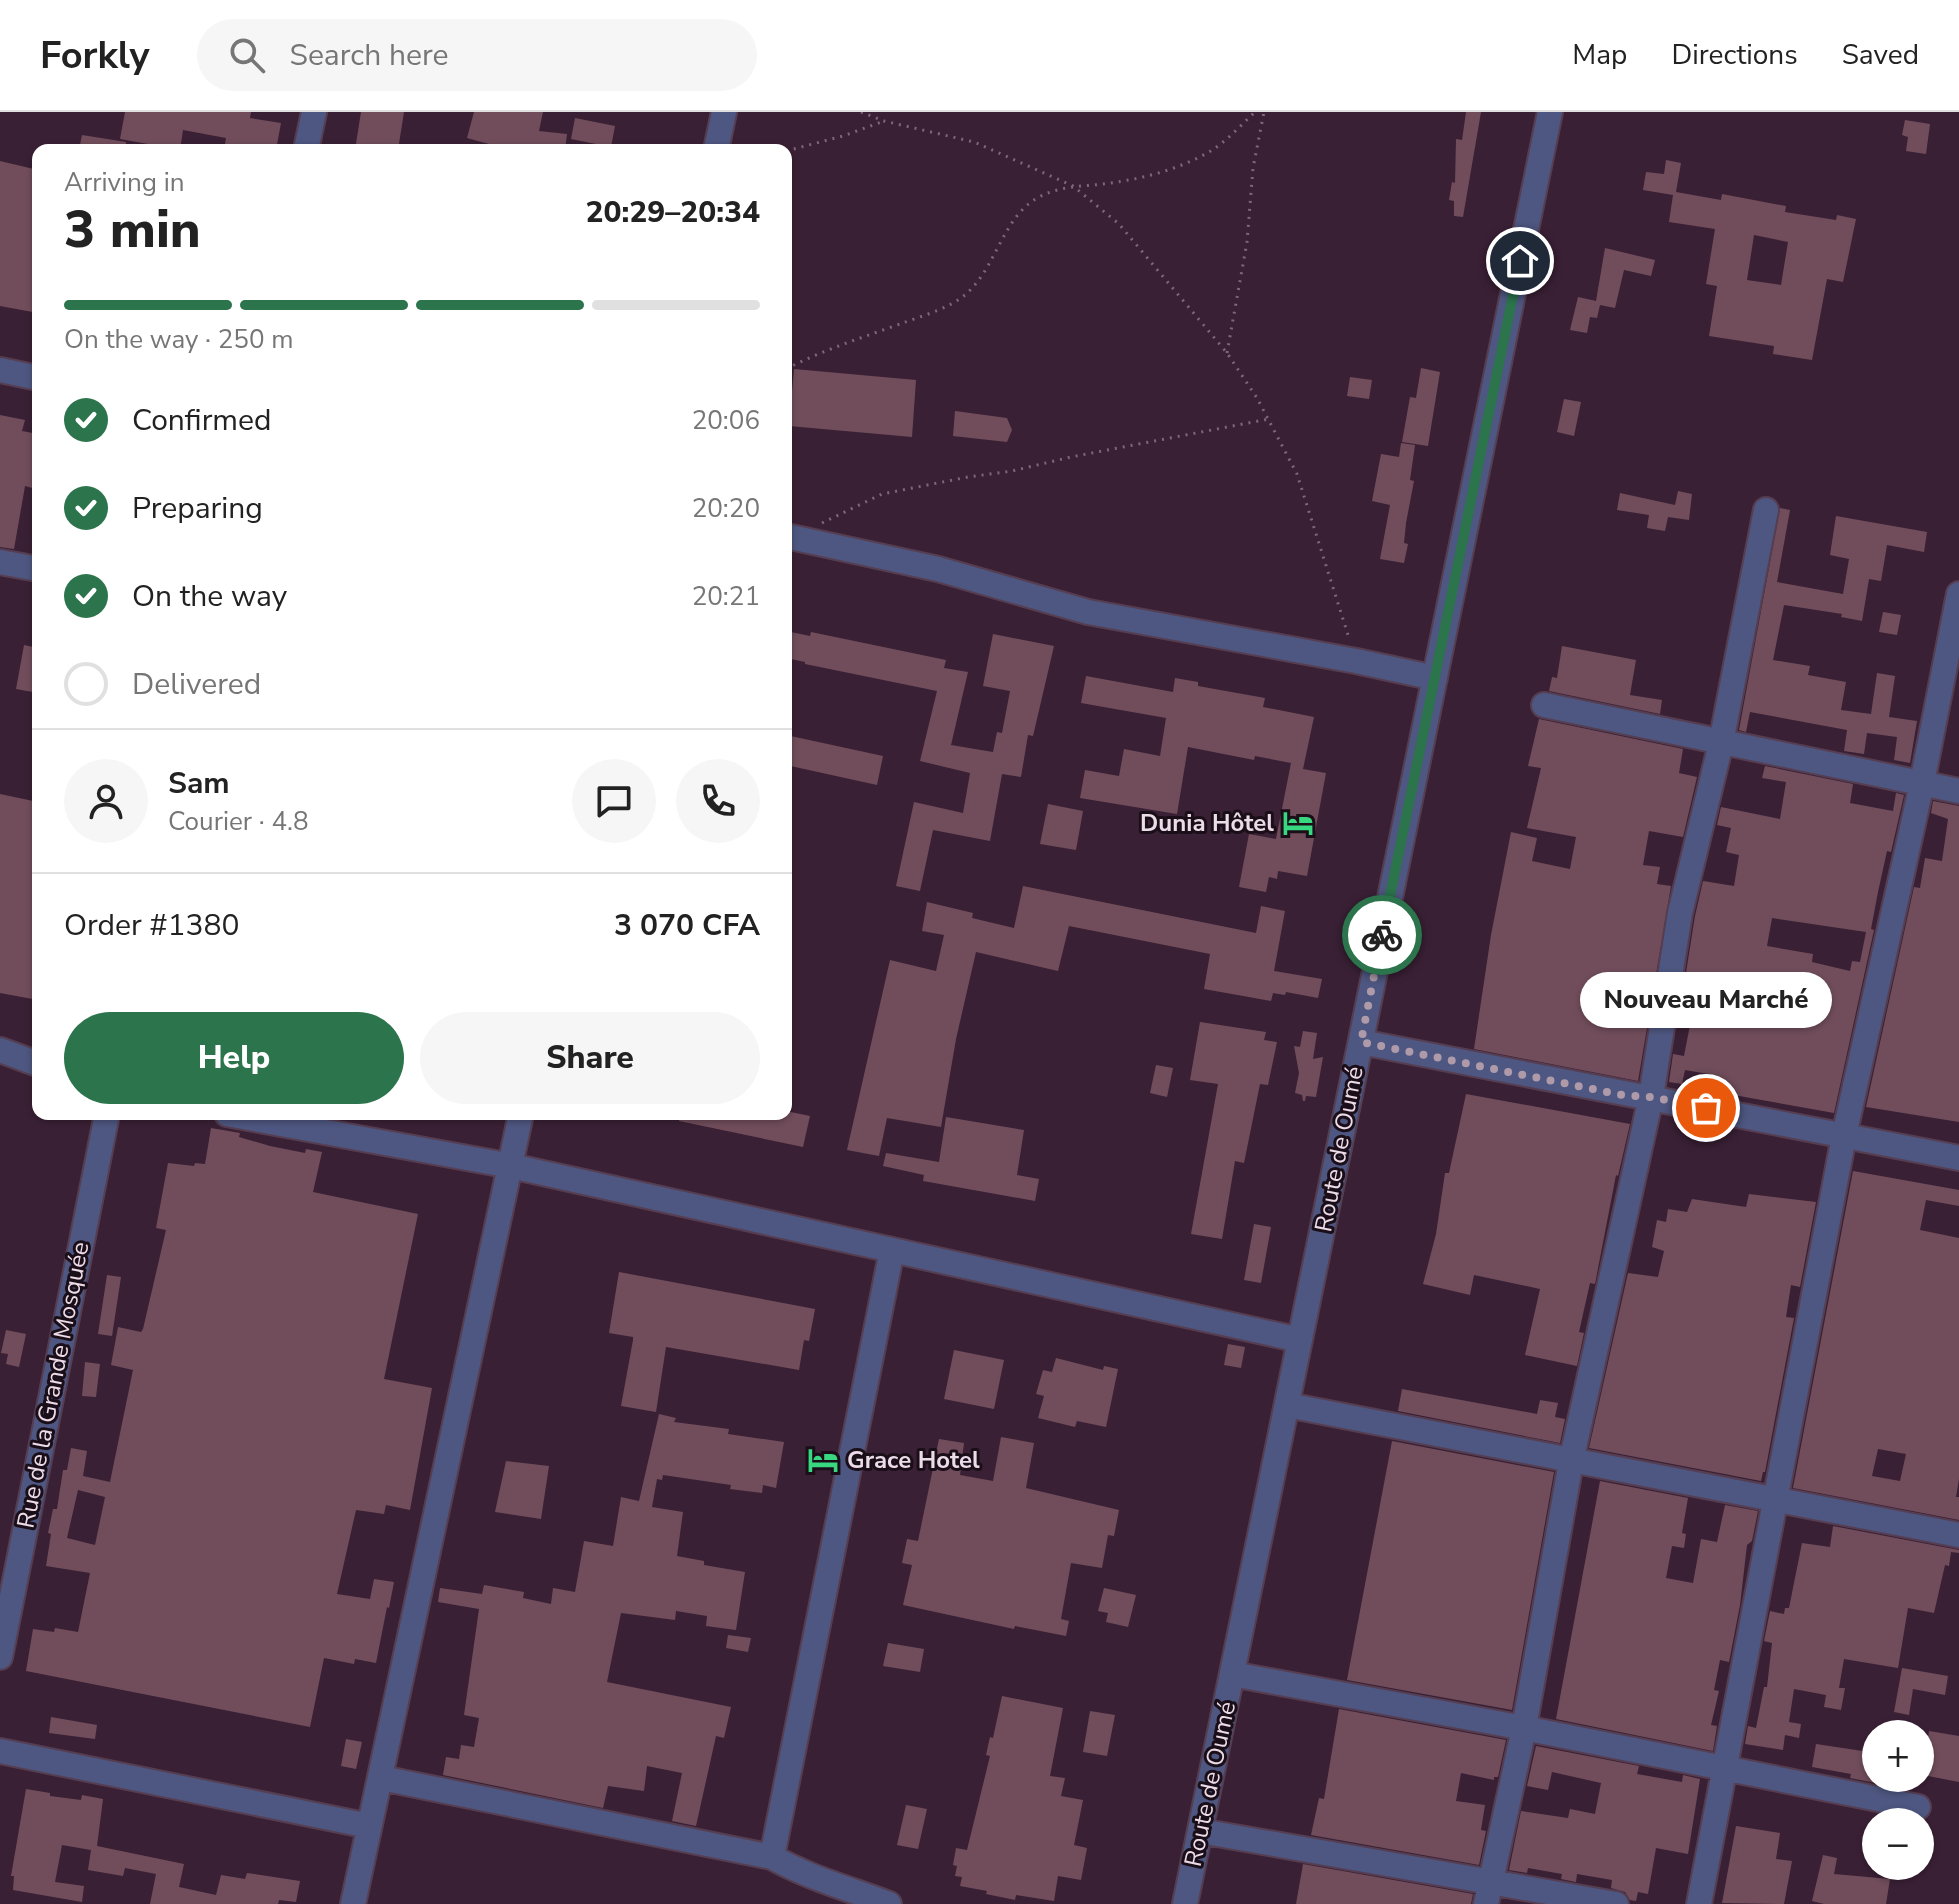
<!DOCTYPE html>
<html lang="en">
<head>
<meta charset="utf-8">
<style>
	:root { --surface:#fff; --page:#f6f6f6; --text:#222; --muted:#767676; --line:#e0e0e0; --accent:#2b744c }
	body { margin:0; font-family:"Nunito Sans",sans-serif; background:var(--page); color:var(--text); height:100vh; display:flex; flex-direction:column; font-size:30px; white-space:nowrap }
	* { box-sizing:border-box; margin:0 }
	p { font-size:26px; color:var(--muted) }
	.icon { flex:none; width:44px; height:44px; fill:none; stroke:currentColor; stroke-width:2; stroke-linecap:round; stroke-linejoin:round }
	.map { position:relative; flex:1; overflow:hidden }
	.drawer { position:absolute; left:32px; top:32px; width:760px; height:976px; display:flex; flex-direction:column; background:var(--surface); border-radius:16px; box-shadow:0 2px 6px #0004 }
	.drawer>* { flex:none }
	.tools { position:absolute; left:1862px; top:1608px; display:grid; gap:16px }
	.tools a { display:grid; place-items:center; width:72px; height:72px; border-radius:50%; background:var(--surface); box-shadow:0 2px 6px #0004; font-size:40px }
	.pin { position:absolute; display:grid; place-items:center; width:68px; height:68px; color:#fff; margin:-34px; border:4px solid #fff; border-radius:50%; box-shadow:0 2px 8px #0007 }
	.courier { position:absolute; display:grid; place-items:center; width:80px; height:80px; margin:-40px; border:6px solid #2b744c; border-radius:50%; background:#fff; color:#222; box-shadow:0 2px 10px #0007 }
	.bubble { position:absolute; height:56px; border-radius:28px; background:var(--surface); box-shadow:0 2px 6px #0004; font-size:26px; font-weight:800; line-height:56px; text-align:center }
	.headline em { font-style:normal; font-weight:800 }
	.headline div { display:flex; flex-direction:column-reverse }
	.headline { display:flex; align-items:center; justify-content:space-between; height:136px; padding:0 32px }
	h1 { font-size:52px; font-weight:800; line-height:60px }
	.bar { display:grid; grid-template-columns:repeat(4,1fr); gap:12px 8px; align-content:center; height:96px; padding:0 32px }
	.bar i { height:10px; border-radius:6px; background:var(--line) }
	.bar .active { background:var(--accent) }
	.bar p { grid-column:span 4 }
	.line { display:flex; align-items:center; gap:20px; padding:0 32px; border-top:2px solid var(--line) }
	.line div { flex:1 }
	.round { display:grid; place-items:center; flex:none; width:84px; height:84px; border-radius:42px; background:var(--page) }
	ol { padding:0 32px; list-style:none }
	li { display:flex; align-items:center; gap:24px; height:88px }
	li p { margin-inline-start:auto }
	li .icon { padding:8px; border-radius:50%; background:var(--accent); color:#fff; stroke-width:4 }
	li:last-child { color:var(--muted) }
	li i { width:44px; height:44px; border:4px solid var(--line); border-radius:50% }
	.primary-button { display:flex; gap:16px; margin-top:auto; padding:16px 32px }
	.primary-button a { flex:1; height:92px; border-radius:48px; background:var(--accent); color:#fff; font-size:32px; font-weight:800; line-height:92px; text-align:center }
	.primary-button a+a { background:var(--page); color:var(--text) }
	header { display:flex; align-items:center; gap:48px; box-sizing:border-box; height:112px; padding:0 40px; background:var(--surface); border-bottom:2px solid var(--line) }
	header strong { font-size:38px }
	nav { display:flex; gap:44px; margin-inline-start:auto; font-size:28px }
	.search { width:560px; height:72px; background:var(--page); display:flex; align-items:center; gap:20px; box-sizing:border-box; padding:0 28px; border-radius:44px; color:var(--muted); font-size:30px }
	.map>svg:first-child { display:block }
</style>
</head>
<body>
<header>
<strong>Forkly</strong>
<div class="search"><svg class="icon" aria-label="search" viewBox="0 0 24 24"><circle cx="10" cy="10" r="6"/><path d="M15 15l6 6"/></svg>Search here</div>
<nav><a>Map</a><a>Directions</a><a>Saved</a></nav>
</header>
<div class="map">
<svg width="1959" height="1792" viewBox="0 0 1959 1792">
	<rect width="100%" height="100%" fill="#3a2035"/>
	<path fill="#714d5b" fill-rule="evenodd" d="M125,0H251L250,6L281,11L276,38H224L226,26L183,18L180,38H147L148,32L120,27Z
		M361,0H404L398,38H355Z
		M474,0H543L539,19L567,22L565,38H511L467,26Z
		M1466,0H1481L1463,105L1454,104V89L1449,88L1452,70L1455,71L1456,27L1462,28Z
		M575,6L615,14L611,35L571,27Z
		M1905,8L1930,12L1926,42L1906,39L1908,25L1902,23Z
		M82,23L126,30V38H79Z
		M1666,48L1681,51L1676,80L1721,88L1722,82L1786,94L1785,100L1836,108L1837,103L1856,107L1843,170L1827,167L1812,248L1773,242L1774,234L1709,224L1717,174L1706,172L1715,117L1669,110L1673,83L1643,78L1646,60L1664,62ZM1754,123L1788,130L1781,173L1747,168Z
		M0,49L38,58V118L33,144L38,145V201L0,194Z
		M1605,136L1655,148L1651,164L1624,158L1615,196L1600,193L1597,206L1590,205L1587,221L1570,218L1578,185L1596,189Z
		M1421,256L1440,260L1428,334L1402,330L1410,285L1416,286Z
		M794,257L916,268L912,325L789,314Z
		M1350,265L1372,268L1369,287L1347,284Z
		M1564,287L1581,290L1574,324L1557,320Z
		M955,299L1007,306L1012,318L1007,330L953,324Z
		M0,303L25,308L22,319L38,322V365L36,377L25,374L14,437L0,435Z
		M1401,331L1415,333L1410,368L1414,369L1406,411L1404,431L1408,432L1404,451L1380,447L1390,393L1372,389L1381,342L1399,345Z
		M1678,379L1692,382L1689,408L1668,405L1665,419L1647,416L1649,403L1617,398L1620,381L1675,393Z
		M1780,396L1790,398L1777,470L1843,482L1849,447L1830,443L1836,404L1927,420L1924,440L1887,433L1881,469L1869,467L1862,509L1841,505L1842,502L1784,493L1773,548L1810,554L1808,563L1846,570L1841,598L1871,602L1877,561L1895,564L1889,605L1917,609L1910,651L1894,648L1897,625L1867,621L1864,642L1844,639L1847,618L1750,600L1746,620L1739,618Z
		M1883,500L1901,503L1897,523L1879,520Z
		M786,519L810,524L811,520L946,548L944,556L968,560L951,633L993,640L997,620L1002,621L1010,579L983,574L993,522L1054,534L1033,624L1028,623L1021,665L1002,662L990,729L933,718L920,779L896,774L914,690L963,701L970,661L920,649L937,579L805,552V550L786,546Z
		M24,533L38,536V581L16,577Z
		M1562,534L1636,548L1630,583L1662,588L1660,602L1549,579L1552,565L1557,566Z
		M1086,564L1173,580L1175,566L1198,570V574L1265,586L1263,595L1314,605L1303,657L1326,661L1307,764L1278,759L1277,767L1269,765L1266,780L1239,775L1249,722L1276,727L1291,651L1255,644L1254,648L1188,635L1177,702L1080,686L1085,658L1119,664L1124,637L1160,644L1166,606L1081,591Z
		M1539,607L1683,637L1679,661L1697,665L1683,725L1649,719L1643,753L1660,755L1657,772L1671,774L1638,969L1474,937L1491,823L1511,720L1537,726L1532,749L1570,757L1576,725L1527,716L1541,656L1528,654Z
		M786,623L883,644L877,673L786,653Z
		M1765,654L1853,672L1850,691L1893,699L1896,681L1904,683L1891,740L1887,739L1878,780L1871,817L1874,818L1834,1001L1711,979L1714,963L1685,958L1682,972L1669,970L1673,942L1684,944L1690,913L1678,911L1695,804L1703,769L1734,774L1739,743L1726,740L1731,716L1717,713L1721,695L1780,707L1786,670L1762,666ZM1772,806L1866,820L1860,850L1852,849L1850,859L1812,850L1813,842L1767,834Z
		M0,682L38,690V716L32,744L38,746V888L0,881Z
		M1933,689L1959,694V1010L1866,995L1914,775L1920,776L1925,746L1942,749L1948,707L1931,701Z
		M1048,692L1083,699L1076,738L1040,732Z
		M1023,774L1256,821L1261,794L1285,799L1274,859L1322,867L1318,886L1286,880L1285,883L1273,881L1271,889L1204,877L1210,842L1069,814L1058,859L976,840L956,927L941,1015L887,1006L879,1044L847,1038L890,848L936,859L944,823L922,819L927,790L973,801L972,806L1014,816Z
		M1200,910L1266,920L1264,928L1277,930L1268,973L1260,972L1244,1051L1235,1049L1222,1127L1191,1122L1218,972L1190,968Z
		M1303,919L1317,921L1313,947L1323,945L1316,985L1306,984L1305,989H1303L1302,983L1295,981L1299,961L1294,934L1300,935Z
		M1156,953L1173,956L1167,985L1150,981Z
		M1466,982L1630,1012L1618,1064L1616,1063L1595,1172L1590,1171L1579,1220L1584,1221L1577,1254L1525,1243L1540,1177L1474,1163L1470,1183L1423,1172L1436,1122L1445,1061H1449Z
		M786,999L810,1004L803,1035L679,1009L680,1002H786Z
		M946,1005L1024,1018L1017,1063L1039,1067L1035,1089L923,1069L924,1063L883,1054L886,1041L939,1050Z
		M211,1016L240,1021L239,1025L270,1034L305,1041L306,1037L322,1040L313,1080L418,1102L384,1267L432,1276L410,1398L386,1393L384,1402L356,1398L337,1482L370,1487L374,1467L394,1470L389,1496L387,1495L376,1551L355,1547L354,1552L324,1546L310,1615L26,1559L33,1517L54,1520L55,1516L78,1520L90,1461L46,1454L51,1422L48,1421L53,1397H57L63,1358H67L71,1336L87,1339L83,1364L110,1370L133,1258L111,1253L118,1215L141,1220L143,1217L166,1118L156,1116L168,1051L194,1054L195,1051L205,1052ZM78,1378L105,1385L95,1433L67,1426Z
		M1853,1059L1959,1078V1094L1926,1088L1920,1118L1959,1126V1367L1956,1385H1959V1408L1793,1376ZM1878,1337L1906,1342L1900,1369L1872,1364Z
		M1749,1082L1816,1090L1800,1175L1791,1173L1786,1205L1794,1206L1765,1360H1763L1761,1369L1589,1336L1628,1161L1658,1165L1664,1139L1652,1135L1657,1108L1666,1110L1668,1097L1687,1100L1692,1087L1746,1095Z
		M1254,1112L1271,1115L1261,1171L1244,1168Z
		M619,1160L815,1197L809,1229L804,1228L799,1258L666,1235L656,1300L621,1294L633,1228V1225L609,1221Z
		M107,1163L121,1165L112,1224L98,1222Z
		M6,1218L26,1222L19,1255L6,1252L8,1242L1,1241Z
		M1228,1232L1245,1235L1241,1256L1224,1253Z
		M954,1238L1004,1248L994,1297L944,1287Z
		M1056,1246L1103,1258L1104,1254L1118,1257L1106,1315L1077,1309L1075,1315L1038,1306L1044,1284L1036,1282L1043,1258L1052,1260Z
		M85,1250L100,1252L96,1285L82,1284Z
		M1402,1277L1537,1302L1540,1288L1558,1291L1555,1305L1565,1307L1560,1331L1398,1299Z
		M659,1302L676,1306L674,1310L729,1317L728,1322L784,1330L776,1376L763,1373L762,1381L730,1377L731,1373L663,1363L662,1368L657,1367L652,1395L683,1400L677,1444L704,1449V1453L745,1460L736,1518L706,1514L707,1504L676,1499L675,1508L621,1501L607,1570L731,1595L724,1626L716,1624L696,1714L672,1709L682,1661L647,1654L644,1679L608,1674L603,1696L443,1663L446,1645L459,1647L461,1633L474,1635L479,1606L464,1603L479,1497L438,1490L440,1476L482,1482L484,1473L524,1480L523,1486L551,1492L553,1476L575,1480L584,1429L613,1434L621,1385L639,1389Z
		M1001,1325L1034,1331L1026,1376L1119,1398L1114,1424L1108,1423L1102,1456L1071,1451L1061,1507L1069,1509L1066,1524L1015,1514L1014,1517L903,1493L912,1453L902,1451L907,1427L918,1429L939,1327L964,1331L960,1363L993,1369Z
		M1392,1329L1554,1360L1512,1598L1347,1568Z
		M506,1349L549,1354L541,1407L495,1400Z
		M1600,1369L1688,1386L1682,1421L1686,1422L1684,1436L1672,1434L1666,1466L1693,1471L1701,1427L1717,1430L1725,1393L1758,1399L1752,1429L1747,1433L1740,1493L1729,1550L1720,1548L1714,1578L1719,1579L1711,1613L1717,1614L1713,1639L1556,1607Z
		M1833,1414L1959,1438V1441L1951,1440L1949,1454L1945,1453L1934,1501L1908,1496L1898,1556L1844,1547L1839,1576H1845L1841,1598L1824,1595L1826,1583L1794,1577L1789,1610L1801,1612L1799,1626L1785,1623L1783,1638L1745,1632L1748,1614L1756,1616L1764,1575H1767L1772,1531L1764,1529L1770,1499L1784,1502L1785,1496H1789L1802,1431L1830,1435Z
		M1104,1476L1136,1483L1128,1515L1106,1510L1108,1501L1098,1499Z
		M728,1523L751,1526L748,1540L726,1536Z
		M888,1531L924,1537L920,1560L883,1554Z
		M1902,1556L1948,1564L1945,1583L1913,1577L1909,1603L1894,1600Z
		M1002,1584L1063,1596L1050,1664L1065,1666L1061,1684L1083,1688L1074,1733L1087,1736L1081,1768L1058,1764L1054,1789L1016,1783L1015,1788L986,1782L987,1779L960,1774L962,1765L955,1764L957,1754L953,1753L956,1736L967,1738L990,1644L986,1643L990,1625L993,1626Z
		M1339,1597L1506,1628L1498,1665H1494V1668L1461,1661L1456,1689L1485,1693L1481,1718L1486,1719L1479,1753L1311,1723L1319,1686L1324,1687Z
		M1090,1599L1115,1603L1107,1644L1083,1640Z
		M51,1605L97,1613L95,1627L49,1621Z
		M1929,1619L1959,1624V1670L1923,1663Z
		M346,1627L362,1630L356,1657L341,1654Z
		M1816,1632L1876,1641V1671L1850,1666L1851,1662L1812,1655Z
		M1536,1634L1639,1654L1637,1662L1682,1670L1683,1663L1700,1667L1688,1742L1656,1736L1648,1782L1638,1780L1636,1789L1630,1788L1625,1780L1611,1776L1612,1768L1577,1762L1576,1770L1561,1767L1562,1762L1528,1756L1527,1761L1509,1758L1521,1699L1568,1706L1570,1697L1595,1702L1601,1671L1552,1660L1548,1678L1527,1674Z
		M26,1677L50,1681V1684L81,1688L82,1683L103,1687L97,1734L184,1752L179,1775L216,1783L221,1763L245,1767L247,1761L300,1769L296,1790L279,1788L278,1792H150L156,1762L125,1756L123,1764L88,1758L91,1738L62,1733L55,1770L84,1774L82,1790L13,1778L14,1764H11Z
		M906,1693L927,1697L918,1737L897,1733Z
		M1736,1714L1780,1721L1776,1747L1792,1749L1784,1792L1722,1791Z
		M1823,1743L1837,1746L1834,1762L1890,1767L1886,1792H1824L1812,1789Z
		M1303,1752L1473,1782L1471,1792H1296Z"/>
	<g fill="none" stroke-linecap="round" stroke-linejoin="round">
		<g stroke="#563e52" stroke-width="28">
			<path id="minor" d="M306,38L314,0
				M716,38L724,0
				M0,258L38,266
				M786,424L938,457L1088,500L1356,549L1435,566
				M0,450L38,457
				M1544,593L1959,679
				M1361,930L1959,1046
				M0,938L38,952
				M227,1002L511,1054L1300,1228
				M1287,1293L1959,1423
				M0,1545L107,1002
				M1232,1562L1524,1616L1918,1695
				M0,1639L369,1714
				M381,1666L772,1745C809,1766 850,1777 889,1792
				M1200,1719L1616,1792
				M772,1745L892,1138
				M353,1792L521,1002
				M1185,1792L1550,0
				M1486,1792L1524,1616L1571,1350L1651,985L1680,801L1721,631L1766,398
				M1699,1792L1844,1024L1922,671L1959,482"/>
		</g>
		<path stroke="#7e6779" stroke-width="3" stroke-dasharray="2 6" stroke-linecap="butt" d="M861,0L884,9L974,30L1073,74L1119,112L1227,241L1257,286L1297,362L1349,526
			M786,39L843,24L884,9
			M1227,241L1247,130L1253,56L1264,0
			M786,257C823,238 861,226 900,212C921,204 949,197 966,182C997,155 1002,105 1039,85C1063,72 1091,75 1117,70C1149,65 1181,56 1209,40C1226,30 1241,13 1255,0
			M822,411L882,382L968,365L1012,359L1071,345L1269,307"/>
		<use href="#minor" stroke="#4e5781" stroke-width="24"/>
	</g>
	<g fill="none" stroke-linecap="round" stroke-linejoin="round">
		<path stroke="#ae9aa9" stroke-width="8" stroke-dasharray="0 14.4" d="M1382,823L1361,930L1622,983L1651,985L1706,996"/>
		<path stroke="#2b744c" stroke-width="10" d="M1382,823L1520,149"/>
	</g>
	<defs>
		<g id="hotel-bare" transform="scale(2.4)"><path d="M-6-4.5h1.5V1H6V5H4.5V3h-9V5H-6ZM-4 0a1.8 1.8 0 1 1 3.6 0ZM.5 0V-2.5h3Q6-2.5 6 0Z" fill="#37d880" stroke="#1a0e18" stroke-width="2.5" paint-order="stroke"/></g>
	</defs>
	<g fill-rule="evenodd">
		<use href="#hotel-bare" x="1298" y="711"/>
		<use href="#hotel-bare" x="823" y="1348"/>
	</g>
	<g text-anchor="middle" stroke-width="6" stroke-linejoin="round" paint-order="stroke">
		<g font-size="24" font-weight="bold" fill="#ecdbe8" stroke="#1a0e18" text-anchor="end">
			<text x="1274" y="719">Dunia Hôtel</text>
			<text x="847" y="1356" text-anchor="start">Grace Hotel</text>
		</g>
		<g font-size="24" fill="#ecdbe8" stroke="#1a0e18">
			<text transform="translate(1339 1037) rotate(-79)" y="8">Route de Oumé</text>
			<text transform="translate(53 1273) rotate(-79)" y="8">Rue de la Grande Mosquée</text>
			<text transform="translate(1210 1672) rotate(-78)" y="8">Route de Oumé</text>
		</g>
	</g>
</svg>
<div class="tools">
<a>+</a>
<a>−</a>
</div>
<div class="pin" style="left:1706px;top:996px;background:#ea580c"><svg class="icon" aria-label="bag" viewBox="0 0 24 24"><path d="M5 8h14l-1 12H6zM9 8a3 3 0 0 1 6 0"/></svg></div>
<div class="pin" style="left:1520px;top:149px;background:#1f2937"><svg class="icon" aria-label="home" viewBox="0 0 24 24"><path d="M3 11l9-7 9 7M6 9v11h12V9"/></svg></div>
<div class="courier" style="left:1382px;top:823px"><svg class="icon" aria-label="bike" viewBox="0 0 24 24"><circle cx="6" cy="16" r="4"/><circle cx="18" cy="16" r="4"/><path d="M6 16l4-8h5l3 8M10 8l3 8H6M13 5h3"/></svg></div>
<div class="bubble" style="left:1580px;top:860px;width:252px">Nouveau Marché</div>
<section class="drawer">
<div class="headline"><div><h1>3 min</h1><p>Arriving in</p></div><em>20:29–20:34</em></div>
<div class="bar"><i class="active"></i><i class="active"></i><i class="active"></i><i></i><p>On the way · 250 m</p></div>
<ol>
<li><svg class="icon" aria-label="check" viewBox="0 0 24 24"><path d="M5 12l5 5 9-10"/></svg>Confirmed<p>20:06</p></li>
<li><svg class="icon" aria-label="check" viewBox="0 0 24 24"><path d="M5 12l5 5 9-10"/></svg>Preparing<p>20:20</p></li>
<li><svg class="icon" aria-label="check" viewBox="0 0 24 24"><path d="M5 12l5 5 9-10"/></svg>On the way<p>20:21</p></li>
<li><i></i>Delivered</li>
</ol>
<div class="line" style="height:144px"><a class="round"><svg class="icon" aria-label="person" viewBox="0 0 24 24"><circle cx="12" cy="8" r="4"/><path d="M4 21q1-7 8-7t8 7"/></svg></a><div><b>Sam</b><p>Courier · 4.8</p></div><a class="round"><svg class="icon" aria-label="chat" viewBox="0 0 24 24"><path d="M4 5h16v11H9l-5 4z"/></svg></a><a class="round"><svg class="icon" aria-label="phone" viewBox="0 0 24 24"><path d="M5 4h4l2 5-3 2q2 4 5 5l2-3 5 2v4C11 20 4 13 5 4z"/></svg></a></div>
<div class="line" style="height:104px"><div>Order #1380</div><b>3 070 CFA</b></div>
<div class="primary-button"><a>Help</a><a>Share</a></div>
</section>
</div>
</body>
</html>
